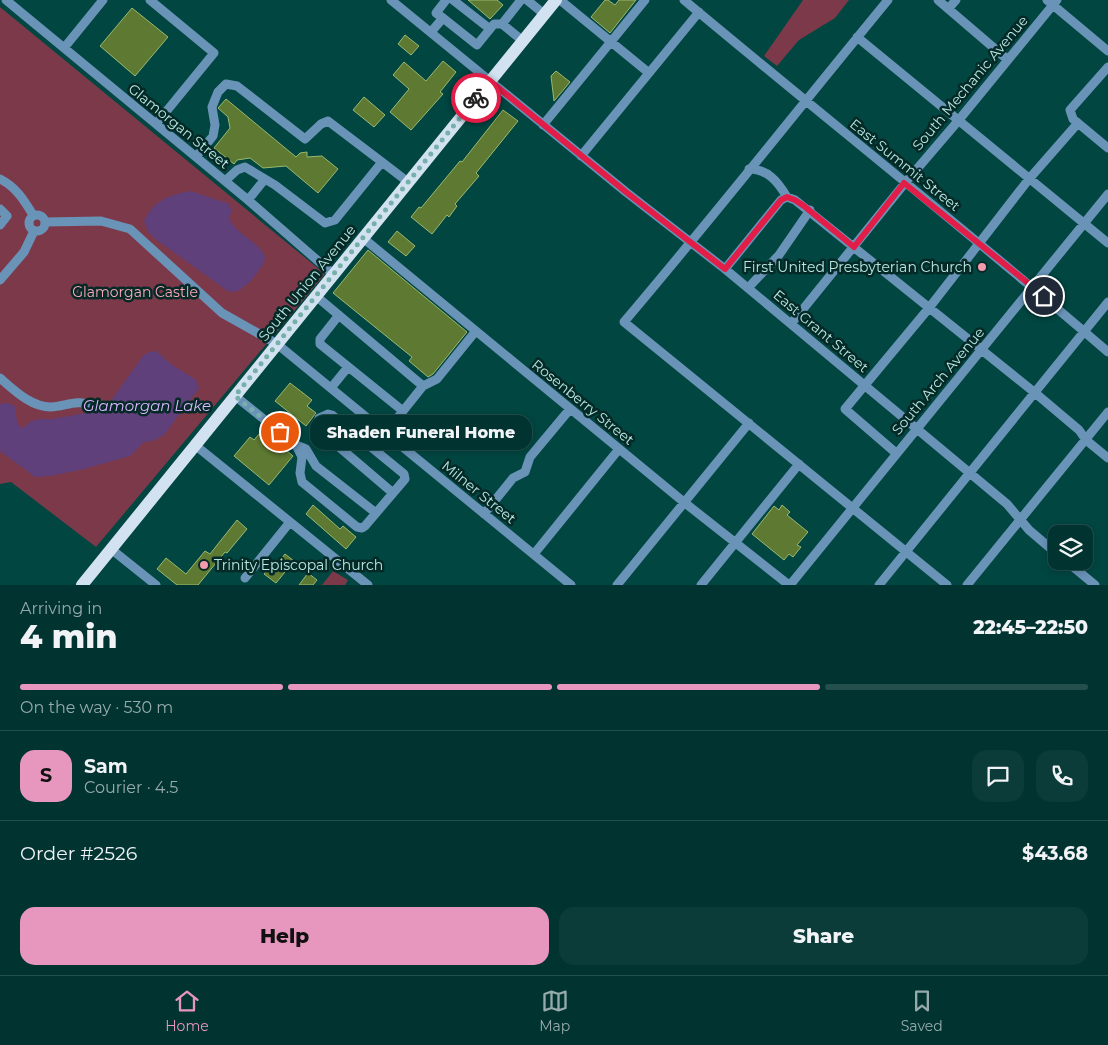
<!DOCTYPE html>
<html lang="en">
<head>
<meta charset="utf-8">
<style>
	:root { --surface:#013431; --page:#0b3c39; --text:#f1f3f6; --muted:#96aaab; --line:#234f4d; --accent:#e797bd }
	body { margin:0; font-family:Montserrat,sans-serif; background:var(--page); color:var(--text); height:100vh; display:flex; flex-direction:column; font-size:19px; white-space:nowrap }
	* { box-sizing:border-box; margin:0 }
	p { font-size:16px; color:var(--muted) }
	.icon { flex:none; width:28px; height:28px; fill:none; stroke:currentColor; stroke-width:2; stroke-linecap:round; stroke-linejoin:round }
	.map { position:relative; height:585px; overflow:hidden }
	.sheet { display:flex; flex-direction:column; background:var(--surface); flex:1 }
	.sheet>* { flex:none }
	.buttons { position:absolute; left:1048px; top:525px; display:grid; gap:10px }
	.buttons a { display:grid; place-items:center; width:45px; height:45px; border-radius:10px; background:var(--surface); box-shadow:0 2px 8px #0003,0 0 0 1px var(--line); font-size:25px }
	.pin { position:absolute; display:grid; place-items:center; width:42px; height:42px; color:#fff; margin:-21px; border:2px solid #fff; border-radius:50%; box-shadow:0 1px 5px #0007 }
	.courier { position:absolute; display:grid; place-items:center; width:50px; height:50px; margin:-25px; border:4px solid #e11d48; border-radius:50%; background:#fff; color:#222; box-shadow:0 1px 6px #0007 }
	.bubble { position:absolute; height:35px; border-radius:15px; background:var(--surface); box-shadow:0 2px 8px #0003,0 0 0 1px var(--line); font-size:16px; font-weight:800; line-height:35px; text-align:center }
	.head em { font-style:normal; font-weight:800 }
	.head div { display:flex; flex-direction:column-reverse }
	.head { display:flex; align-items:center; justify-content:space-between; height:85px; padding:0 20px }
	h1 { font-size:32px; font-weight:800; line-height:38px }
	.bar { display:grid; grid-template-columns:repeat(4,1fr); gap:8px 5px; align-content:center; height:60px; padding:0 20px }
	.bar i { height:6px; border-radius:4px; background:var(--line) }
	.bar .selected { background:var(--accent) }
	.bar p { grid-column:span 4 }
	.line { display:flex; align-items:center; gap:12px; padding:0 20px; border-top:1px solid var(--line) }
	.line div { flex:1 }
	.round { display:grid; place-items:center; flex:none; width:52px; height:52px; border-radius:15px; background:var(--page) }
	.primary-button { display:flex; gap:10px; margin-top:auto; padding:10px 20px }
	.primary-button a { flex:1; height:58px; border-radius:15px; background:var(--accent); color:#111; font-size:20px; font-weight:800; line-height:58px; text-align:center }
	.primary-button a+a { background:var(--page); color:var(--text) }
	.tabs { display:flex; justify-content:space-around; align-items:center; height:70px; border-top:1px solid var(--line); background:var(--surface); font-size:14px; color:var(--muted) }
	.tabs a { display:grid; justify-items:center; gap:2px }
	.tabs .selected { color:var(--accent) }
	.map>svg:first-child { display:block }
</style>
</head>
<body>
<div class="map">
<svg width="1108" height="585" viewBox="0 0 1108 585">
	<rect width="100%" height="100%" fill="#014641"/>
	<path fill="#7c3949" d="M803,0H849L835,18L799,40L777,66L764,56Z
		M0,7L325,274L96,547L11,482L0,484Z
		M333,571L348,580L345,585H322Z"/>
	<path fill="#5f407b" d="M191,191C204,195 215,200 228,203L232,211L229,218C236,235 257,240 265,256L264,263L251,281L238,291L229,292L154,238L148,232L144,221C154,200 169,195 191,191Z
		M156,351L171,364L196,380L199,388L164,435L153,441L144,442L130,456L80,470L50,476L35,477L0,451V404L6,403L14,405C17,412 15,421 20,427L23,428L31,421L41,419H52L97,411L102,413L143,356L149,352Z"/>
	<path fill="#5e7932" stroke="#9bb970" d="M468,0H497L503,5L490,19Z
		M605,0H608L615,5L619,0H636L610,33L591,17Z
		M132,8L168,37L135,76L100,46Z
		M405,35L419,46L411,55L398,44Z
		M443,61L456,72L440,92L443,94L411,130L390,112L409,89L393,75L404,62L426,81Z
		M556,71L570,82L554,101L551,76Z
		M364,97L385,115L374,127L353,110Z
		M226,99L296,157L300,153L307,152V157L322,156L338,169L318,193L286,166L263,168L250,158L237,160L234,164L214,148L230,128L228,117L218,108Z
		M503,110L518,121L476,173L479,176L455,204L457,206L449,217L447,215L432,234L411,217L419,207L421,208L460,161L462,162Z
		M397,231L415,246L406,256L388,242Z
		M368,250L467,332L433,374L428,377L409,361L412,357L333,293Z
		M290,383L312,400L307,406L316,413L306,426L275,401Z
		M259,434L265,439L268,435L293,456L269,485L234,456L250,437L254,440Z
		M313,505L340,529L343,526L356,537L346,549L306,514Z
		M782,505L790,512L787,515L808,532L797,545L801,547L793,557L789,554L784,560L752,534L774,506L779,510Z
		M237,520L247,529L227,553L225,552L198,585H177L157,569L166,558L186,574L205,551L210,554Z
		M285,554L294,561L276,583L264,574L274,562L277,564Z
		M308,573L317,580L313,585H299Z"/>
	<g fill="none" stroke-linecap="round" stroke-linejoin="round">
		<path stroke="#1c5e59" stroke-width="9" stroke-dasharray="9 4.5" stroke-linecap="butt" d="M280,432L291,441"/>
		<path stroke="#6a93b8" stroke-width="9" d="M6,0L248,200L333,274
			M150,0L214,53L156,124
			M391,0L626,192L725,269L1007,504L1029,530L1056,553
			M453,0L490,29
			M527,0L544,14
			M560,0L649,73
			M684,0C825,118 969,232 1108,352
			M888,0C800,107 714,216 624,322L947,585
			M938,0L1008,60
			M1047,0L1108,51
			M948,9L956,0
			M443,18L436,13L446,0
			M502,24L521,0
			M431,32L443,18L477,45L494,24H502L523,41
			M857,37L1108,243
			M64,48L103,0
			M1108,67L1070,110L1073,119L1108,148
			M543,125L645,0
			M581,156L699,12
			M196,157L213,136L215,125L212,107L218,92L226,84L237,86L305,139L321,124L328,121L382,162
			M749,169C768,169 778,182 787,197
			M0,179C16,187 24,200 33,215
			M225,181L237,170L245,167L275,185L325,223L335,220L382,162L408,182
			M248,200L265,179
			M0,209L7,216L0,225
			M29 223a8 8 0 1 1 16 0a8 8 0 1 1-16 0Z
			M45,222L101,221L130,229L222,313L277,344L571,585
			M363,238L685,503L789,585
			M725,269L781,200L787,197L795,200L1034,392L1079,430L1086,440L1108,458
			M0,280L24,252L34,231
			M748,288L779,255L810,210
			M316,296L423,386L403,411L320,344V339L339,315
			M791,324L905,183L958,121L1057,0
			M0,378C14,390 31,407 51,407C63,407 78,399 90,405
			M423,386L437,379L475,332
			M331,388L348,367
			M235,396L280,432
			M385,433L403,411
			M195,445L368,585
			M896,453L845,409L929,308L1029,179L1078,123
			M376,513L316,466L306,449L296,445L302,457L300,473L302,482L357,527L362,528L365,526L405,479L404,474L332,415L328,414L319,418V426L325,435L393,493
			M484,514L513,478L525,472L530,457L570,409
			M111,549L156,585
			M534,554L619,449
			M1066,561L1095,585
			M245,578L290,522
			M617,585L749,423
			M701,585L799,464
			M790,585L1108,194
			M879,585L1108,302
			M967,585L1108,412"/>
		<path stroke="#d2e2f1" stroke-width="12" d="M82,585L556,0"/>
	</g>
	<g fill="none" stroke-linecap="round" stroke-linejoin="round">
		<path stroke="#77afaa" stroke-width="5" stroke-dasharray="0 9" d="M280,432L235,396L476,98"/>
		<path stroke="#e11d48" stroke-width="6" d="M476,98L490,81L626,192L725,269L781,200L787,197L795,200L804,206L854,247L904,183L1044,296"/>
	</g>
	<g fill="#f39aac" stroke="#042926" stroke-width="2">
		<circle cx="982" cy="267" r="5"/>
		<circle cx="204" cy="565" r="5"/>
	</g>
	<g text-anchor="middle" stroke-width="5" stroke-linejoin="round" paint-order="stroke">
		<g font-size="14" fill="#b7e8e2" stroke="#042926">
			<text transform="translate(970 83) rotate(-50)" y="5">South Mechanic Avenue</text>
			<text transform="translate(179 126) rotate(39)" y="5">Glamorgan Street</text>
			<text transform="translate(905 165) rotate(39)" y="5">East Summit Street</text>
			<text transform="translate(307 283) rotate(-51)" y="5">South Union Avenue</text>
			<text transform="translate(821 331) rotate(40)" y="5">East Grant Street</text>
			<text transform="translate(938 381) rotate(-50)" y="5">South Arch Avenue</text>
			<text transform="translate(583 402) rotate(39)" y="5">Rosenberry Street</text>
			<text transform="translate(479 492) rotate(39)" y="5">Milner Street</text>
		</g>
		<g font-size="14" fill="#b7e8e2" stroke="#042926" text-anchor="end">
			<text x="972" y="272">First United Presbyterian Church</text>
			<text x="214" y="570" text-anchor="start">Trinity Episcopal Church</text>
		</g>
		<g font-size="14" fill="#fea7b8" stroke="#042926">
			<text x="135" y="297">Glamorgan Castle</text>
		</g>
		<g font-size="15" font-style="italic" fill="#d9b6fd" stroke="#042926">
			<text x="147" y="411">Glamorgan Lake</text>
		</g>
	</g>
</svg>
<div class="buttons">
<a><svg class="icon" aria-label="layers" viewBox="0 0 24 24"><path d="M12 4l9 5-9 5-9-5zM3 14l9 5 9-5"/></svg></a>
</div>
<div class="pin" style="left:280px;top:432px;background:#ea580c"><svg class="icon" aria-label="bag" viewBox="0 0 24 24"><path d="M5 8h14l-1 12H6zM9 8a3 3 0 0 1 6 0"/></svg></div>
<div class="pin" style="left:1044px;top:296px;background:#1f2937"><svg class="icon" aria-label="home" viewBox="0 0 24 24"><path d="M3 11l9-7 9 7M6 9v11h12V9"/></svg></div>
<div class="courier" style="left:476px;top:98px"><svg class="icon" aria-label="bike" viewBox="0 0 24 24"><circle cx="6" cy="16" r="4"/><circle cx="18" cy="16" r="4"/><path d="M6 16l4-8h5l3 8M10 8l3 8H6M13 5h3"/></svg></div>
<div class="bubble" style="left:310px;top:415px;width:222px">Shaden Funeral Home</div>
</div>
<section class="sheet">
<div class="head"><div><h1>4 min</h1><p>Arriving in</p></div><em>22:45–22:50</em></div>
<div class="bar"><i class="selected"></i><i class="selected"></i><i class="selected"></i><i></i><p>On the way · 530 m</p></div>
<div class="line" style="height:90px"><b class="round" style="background:var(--accent);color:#111">S</b><div><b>Sam</b><p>Courier · 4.5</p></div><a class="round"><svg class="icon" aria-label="chat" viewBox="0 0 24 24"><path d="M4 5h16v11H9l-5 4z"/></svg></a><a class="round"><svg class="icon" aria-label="phone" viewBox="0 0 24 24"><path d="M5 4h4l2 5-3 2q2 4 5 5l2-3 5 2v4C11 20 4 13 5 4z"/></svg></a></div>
<div class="line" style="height:65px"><div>Order #2526</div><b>$43.68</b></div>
<div class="primary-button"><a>Help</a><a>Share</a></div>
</section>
<nav class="tabs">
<a class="selected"><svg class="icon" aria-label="home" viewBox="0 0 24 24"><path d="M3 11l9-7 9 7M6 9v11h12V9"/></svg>Home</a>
<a><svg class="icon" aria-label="map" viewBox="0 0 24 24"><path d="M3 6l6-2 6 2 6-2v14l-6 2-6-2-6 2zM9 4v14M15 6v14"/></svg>Map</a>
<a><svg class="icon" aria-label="saved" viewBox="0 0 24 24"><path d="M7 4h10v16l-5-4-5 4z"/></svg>Saved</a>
</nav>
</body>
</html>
